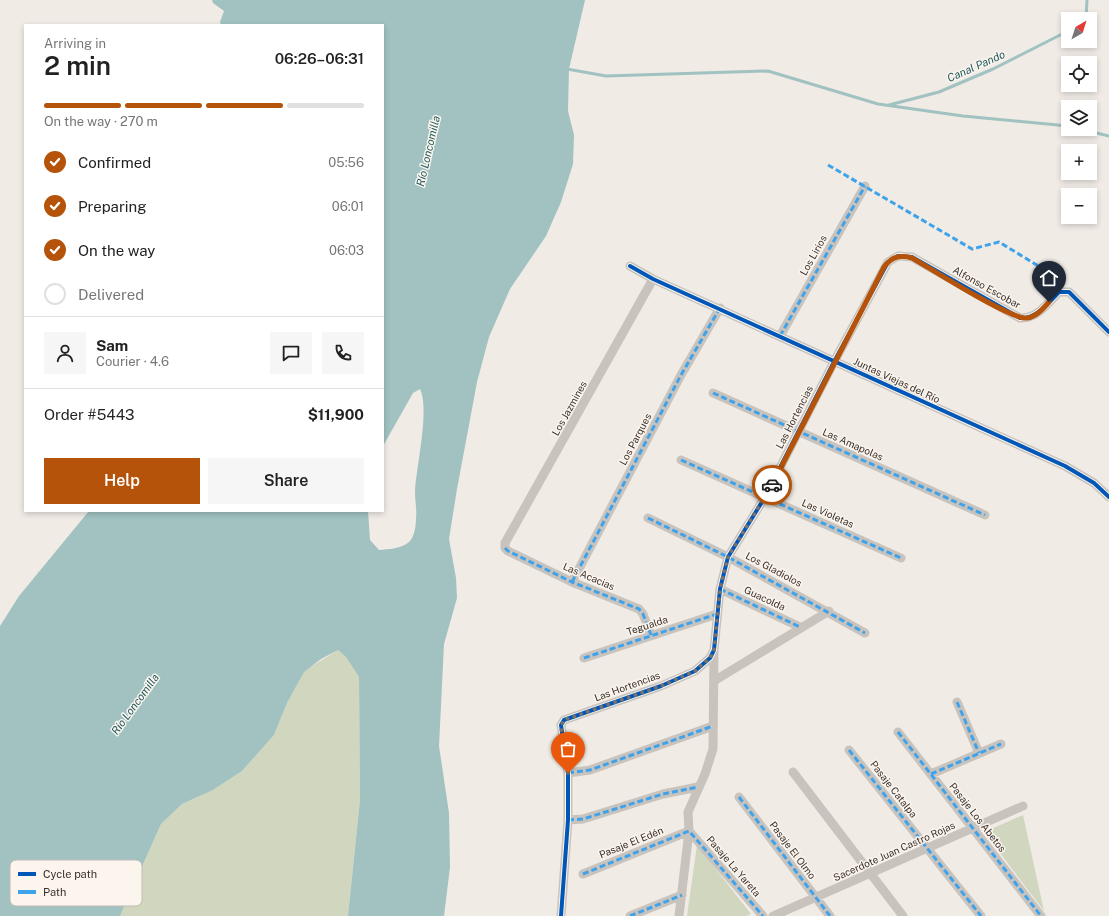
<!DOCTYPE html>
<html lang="en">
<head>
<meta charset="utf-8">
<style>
	:root { --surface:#fff; --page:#f6f6f6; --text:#222; --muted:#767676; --line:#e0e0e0; --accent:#b45309 }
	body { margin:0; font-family:"Public Sans",sans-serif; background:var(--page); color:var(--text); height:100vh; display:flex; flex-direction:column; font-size:15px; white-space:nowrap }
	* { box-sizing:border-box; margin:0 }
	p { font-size:13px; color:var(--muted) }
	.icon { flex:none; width:22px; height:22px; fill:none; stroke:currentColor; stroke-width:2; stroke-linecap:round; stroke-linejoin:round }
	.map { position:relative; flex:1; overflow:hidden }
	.side { position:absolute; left:24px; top:24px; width:360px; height:488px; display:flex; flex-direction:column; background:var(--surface); border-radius:0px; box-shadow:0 2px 6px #0003 }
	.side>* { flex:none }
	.needle { width:26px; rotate:39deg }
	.fabs { position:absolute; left:1061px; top:12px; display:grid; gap:8px }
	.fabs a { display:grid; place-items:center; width:36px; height:36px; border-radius:0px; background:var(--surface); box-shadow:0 2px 6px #0003; font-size:20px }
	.pin { position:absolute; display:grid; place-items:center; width:34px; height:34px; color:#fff; margin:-41px -17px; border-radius:50% 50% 50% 0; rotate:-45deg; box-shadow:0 0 4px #0007 }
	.pin .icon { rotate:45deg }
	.courier { position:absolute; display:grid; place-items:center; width:40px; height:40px; margin:-20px; border:3px solid #b45309; border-radius:50%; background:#fff; color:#222; box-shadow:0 1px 5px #0007 }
	.overview em { font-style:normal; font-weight:600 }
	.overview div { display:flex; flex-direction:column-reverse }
	.overview { display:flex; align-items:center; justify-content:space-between; height:68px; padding:0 20px }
	h1 { font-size:26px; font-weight:600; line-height:30px }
	.bar { display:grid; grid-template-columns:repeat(4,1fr); gap:6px 4px; align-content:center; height:48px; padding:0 20px }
	.bar i { height:5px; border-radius:3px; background:var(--line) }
	.bar .selected { background:var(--accent) }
	.bar p { grid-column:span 4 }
	.line { display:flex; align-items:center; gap:10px; padding:0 20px; border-top:1px solid var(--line) }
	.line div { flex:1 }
	.round { display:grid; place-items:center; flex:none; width:42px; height:42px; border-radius:0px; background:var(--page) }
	ol { padding:0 20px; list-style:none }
	li { display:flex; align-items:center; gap:12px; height:44px }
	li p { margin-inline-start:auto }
	li .icon { padding:4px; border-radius:50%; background:var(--accent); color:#fff; stroke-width:4 }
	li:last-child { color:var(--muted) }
	li i { width:22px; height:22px; border:2px solid var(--line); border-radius:50% }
	.cta { display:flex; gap:8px; margin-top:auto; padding:8px 20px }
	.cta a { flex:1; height:46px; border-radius:0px; background:var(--accent); color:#fff; font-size:16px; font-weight:600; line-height:46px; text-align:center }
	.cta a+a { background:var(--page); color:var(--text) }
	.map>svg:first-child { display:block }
</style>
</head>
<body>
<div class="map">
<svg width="1109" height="916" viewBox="0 0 1109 916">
	<rect width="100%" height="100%" fill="#f0ebe5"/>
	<path fill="#d1d6bf" d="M338,650L346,657L359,677L360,800L348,916H120L161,824L182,804L213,790L242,771L274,735L287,703L304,671Z
		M1023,815L1044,911L984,832Z
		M697,845L751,914L746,916H687Z"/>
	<path fill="#a1c2c1" d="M212,0H585L569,69L568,111L574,135L573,164L561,202L546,236L510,289L489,337L477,382L457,489L449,539L456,578L457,598L444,644L439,746L449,813L450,867L444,916H348L360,800L359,677L346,657L338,650L321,659L304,672L287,703L274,735L242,771L213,790L182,804L161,824L120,916H0V626L19,596L89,511H368L370,540L379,550C389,549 401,549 409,542C414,538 416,526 416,519C417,510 415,501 415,492C416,467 430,410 420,389L413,393L383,446V25H221L220,22L224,11L213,3Z"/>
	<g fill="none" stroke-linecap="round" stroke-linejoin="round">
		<path stroke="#a1c2c1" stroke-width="3" d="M1086,19L1087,0
			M567,69L606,76L768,71L878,104L963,116L1068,126
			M889,105L939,92L993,69L1068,31
			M1080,129L1109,136"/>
		<path stroke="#c9c3be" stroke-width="9" d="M630,266L653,279L1065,466L1094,483L1109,497
			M780,336L865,186
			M713,393L985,515
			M681,460L901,558
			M648,518L728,557L865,633
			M572,582L681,375L720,308
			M720,589L800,627
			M651,635L643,614L639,609L572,582L508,551L505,548V543L653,279
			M584,658L717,614
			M714,681L829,611
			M957,702L979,753
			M898,732L1041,916
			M849,750L981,916
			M793,772L903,916
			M568,773L590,770L713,726
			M931,774L1001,744
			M739,797L830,916
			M568,820L583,819L663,794L698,787
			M583,874L689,831L763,916
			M561,916L568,820V773L561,725L564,720L661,686L695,671L710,658L714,650L720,589L728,557L765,497L835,360L888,262L898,256L912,257L1020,318C1037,319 1048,303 1059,292H1069L1109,332
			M630,916L682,895
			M679,916L689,831L688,812L705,774L713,749L714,651
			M773,916L1023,806"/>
		<path stroke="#3fa3eb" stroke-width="3" stroke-dasharray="6 3" stroke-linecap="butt" d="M828,165L972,249L999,242L1040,267L1059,292
			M780,336L865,186
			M713,393L985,515
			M681,460L901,558
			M648,518L728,557L865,633
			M505,548L508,551L572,582L639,609L643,614L651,635
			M572,582L681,375L720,308
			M720,589L800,627
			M584,658L717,614
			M957,702L979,753
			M898,732L1041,916
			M849,750L981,916
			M568,773L590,770L713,726
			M931,774L1001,744
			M739,797L830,916
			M568,820L583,819L663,794L698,787
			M583,874L689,831L763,916
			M630,916L682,895"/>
		<g stroke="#fbf5ee" stroke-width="6">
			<path id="cycleway" d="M630,266L653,279L1065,466L1094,483L1109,497
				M561,916L568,820V773L561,725L564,720L661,686L695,671L710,658L714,650L720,589L728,557L765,497L835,360L888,262L898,256L912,257L1020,318C1037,319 1048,303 1059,292H1069L1109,332"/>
		</g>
		<use href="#cycleway" stroke="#0057b8" stroke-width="4"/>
	</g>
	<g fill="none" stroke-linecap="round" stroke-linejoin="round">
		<path stroke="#7a716c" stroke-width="4" stroke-dasharray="0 7.2" d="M568,773C567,759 557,730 564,720L661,686L695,671L710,658L714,650L720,589L728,557L772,485"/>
		<path stroke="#b45309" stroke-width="5" d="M772,485L884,267C892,256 900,255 912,258C930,268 1012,321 1027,318C1036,317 1043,309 1049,302"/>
	</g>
	<g text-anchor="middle" stroke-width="3" stroke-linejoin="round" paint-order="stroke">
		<g font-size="10" fill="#3b302b" stroke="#fbf5ee">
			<text transform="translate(813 255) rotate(-61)" y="4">Los Lirios</text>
			<text transform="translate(987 287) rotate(29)" y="4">Alfonso Escobar</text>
			<text transform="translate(897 380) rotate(25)" y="4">Juntas Viejas del Río</text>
			<text transform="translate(569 408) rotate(-61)" y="4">Los Jazmines</text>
			<text transform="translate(794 417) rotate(-63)" y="4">Las Hortencias</text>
			<text transform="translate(635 439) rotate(-62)" y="4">Los Parques</text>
			<text transform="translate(853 444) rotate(24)" y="4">Las Amapolas</text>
			<text transform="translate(828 513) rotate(24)" y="4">Las Violetas</text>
			<text transform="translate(774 569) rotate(28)" y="4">Los Gladiolos</text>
			<text transform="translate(589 576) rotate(23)" y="4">Las Acacias</text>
			<text transform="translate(765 598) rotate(25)" y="4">Guacolda</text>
			<text transform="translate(647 625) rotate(-18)" y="4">Tegualda</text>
			<text transform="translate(627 686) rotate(-20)" y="4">Las Hortencias</text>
			<text transform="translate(894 789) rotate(52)" y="4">Pasaje Catalpa</text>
			<text transform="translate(978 817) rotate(52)" y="4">Pasaje Los Abetos</text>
			<text transform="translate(631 842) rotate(-22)" y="4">Pasaje El Edén</text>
			<text transform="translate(793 850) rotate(53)" y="4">Pasaje El Olmo</text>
			<text transform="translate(894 851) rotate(-24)" y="4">Sacerdote Juan Castro Rojas</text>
			<text transform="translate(734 866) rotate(49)" y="4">Pasaje La Yareta</text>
		</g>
		<g font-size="11" font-style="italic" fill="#1f5a5e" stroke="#fbf5ee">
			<text transform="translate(976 66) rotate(-24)" y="4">Canal Pando</text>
			<text transform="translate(428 151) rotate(-77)" y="4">Río Loncomilla</text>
			<text transform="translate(135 704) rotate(-54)" y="4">Río Loncomilla</text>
		</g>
	</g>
	<rect x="10" y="860" width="132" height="46" rx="6" fill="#fbf5ee" stroke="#c1bab4" stroke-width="1"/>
	<rect x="18" y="872" width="18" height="4" fill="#0057b8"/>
	<rect x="18" y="890" width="18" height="4" fill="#3fa3eb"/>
	<g font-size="11" fill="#3b302b">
		<text x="43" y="878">Cycle path</text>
		<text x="43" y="896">Path</text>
	</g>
</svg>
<div class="fabs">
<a><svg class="needle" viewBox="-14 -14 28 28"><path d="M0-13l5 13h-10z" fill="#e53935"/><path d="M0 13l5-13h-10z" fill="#767676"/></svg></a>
<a><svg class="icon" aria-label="locate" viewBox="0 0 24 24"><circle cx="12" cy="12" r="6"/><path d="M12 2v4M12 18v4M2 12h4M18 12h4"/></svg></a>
<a><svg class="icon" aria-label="layers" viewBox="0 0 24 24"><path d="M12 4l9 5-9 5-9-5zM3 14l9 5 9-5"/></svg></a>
<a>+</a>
<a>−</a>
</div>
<div class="pin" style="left:568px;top:773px;background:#ea580c"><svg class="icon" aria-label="bag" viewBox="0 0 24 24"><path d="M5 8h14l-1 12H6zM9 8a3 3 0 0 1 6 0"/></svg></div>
<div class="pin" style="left:1049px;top:302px;background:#1f2937"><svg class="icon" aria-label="home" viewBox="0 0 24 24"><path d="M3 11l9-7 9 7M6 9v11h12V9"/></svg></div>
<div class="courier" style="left:772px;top:485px"><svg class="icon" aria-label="car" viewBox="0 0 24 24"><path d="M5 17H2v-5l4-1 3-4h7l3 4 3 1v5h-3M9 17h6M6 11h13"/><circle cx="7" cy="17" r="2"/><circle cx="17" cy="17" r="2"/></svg></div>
<section class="side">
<div class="overview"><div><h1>2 min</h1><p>Arriving in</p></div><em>06:26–06:31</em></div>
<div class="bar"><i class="selected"></i><i class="selected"></i><i class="selected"></i><i></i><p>On the way · 270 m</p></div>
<ol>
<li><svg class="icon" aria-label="check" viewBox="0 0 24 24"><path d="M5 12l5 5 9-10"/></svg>Confirmed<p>05:56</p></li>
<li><svg class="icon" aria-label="check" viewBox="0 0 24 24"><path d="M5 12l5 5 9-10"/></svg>Preparing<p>06:01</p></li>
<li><svg class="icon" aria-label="check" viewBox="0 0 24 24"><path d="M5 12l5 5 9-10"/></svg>On the way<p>06:03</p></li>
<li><i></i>Delivered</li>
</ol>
<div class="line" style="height:72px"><a class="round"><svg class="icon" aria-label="person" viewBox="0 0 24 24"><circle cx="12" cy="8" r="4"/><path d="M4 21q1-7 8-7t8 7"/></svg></a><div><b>Sam</b><p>Courier · 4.6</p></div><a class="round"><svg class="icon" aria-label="chat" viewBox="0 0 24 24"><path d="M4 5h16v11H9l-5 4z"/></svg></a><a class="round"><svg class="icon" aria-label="phone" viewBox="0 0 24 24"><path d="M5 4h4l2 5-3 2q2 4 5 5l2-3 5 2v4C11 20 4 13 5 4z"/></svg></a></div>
<div class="line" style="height:52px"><div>Order #5443</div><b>$11,900</b></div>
<div class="cta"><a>Help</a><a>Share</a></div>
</section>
</div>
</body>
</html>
